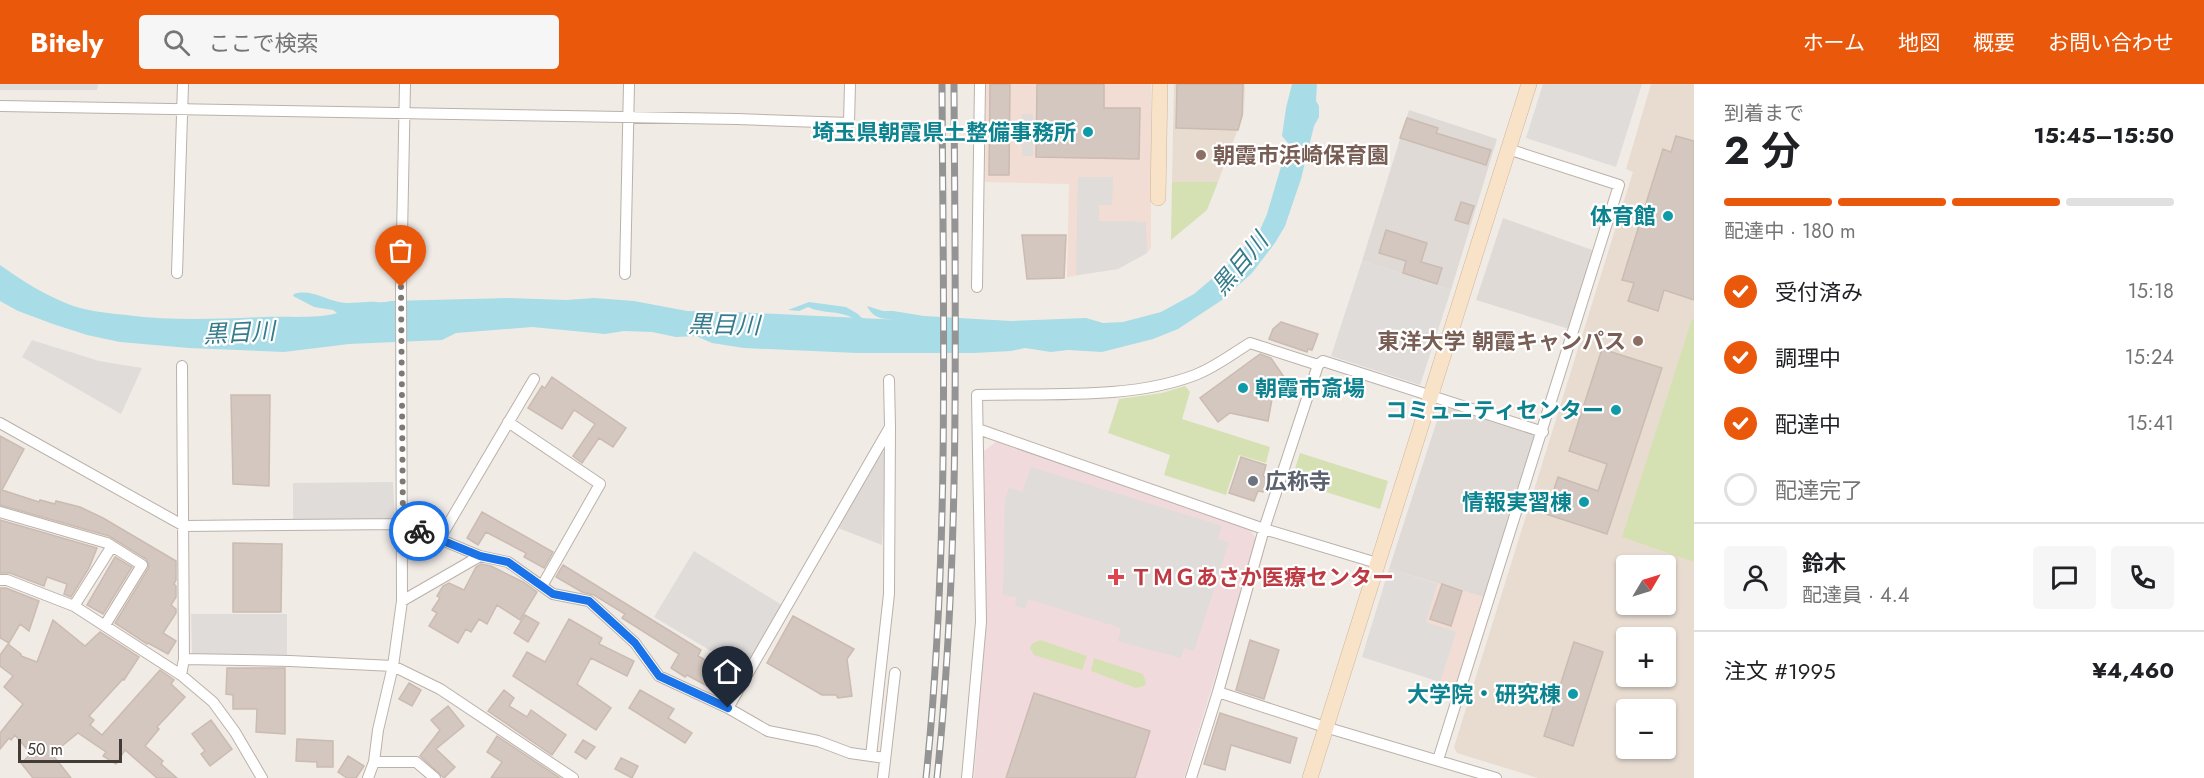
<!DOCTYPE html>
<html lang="ja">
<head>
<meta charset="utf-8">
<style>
	:root { --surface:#fff; --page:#f6f6f6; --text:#202124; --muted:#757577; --line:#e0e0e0; --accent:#ea580c }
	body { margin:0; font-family:Jost,"Noto Sans JP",sans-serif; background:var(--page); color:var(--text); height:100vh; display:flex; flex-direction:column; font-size:22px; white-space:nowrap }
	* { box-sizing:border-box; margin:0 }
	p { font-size:20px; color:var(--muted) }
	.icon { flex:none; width:33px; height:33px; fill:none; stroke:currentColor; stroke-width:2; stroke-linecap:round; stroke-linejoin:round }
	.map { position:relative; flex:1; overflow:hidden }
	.sheet { display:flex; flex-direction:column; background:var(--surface); width:510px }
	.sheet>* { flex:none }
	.needle { width:39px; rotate:52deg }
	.fabs { position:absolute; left:1616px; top:471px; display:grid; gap:12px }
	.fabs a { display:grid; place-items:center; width:60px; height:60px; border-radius:6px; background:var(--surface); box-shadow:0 2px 4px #0004; font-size:30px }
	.scale { position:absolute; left:18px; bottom:15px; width:104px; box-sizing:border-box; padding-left:6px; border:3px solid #423b36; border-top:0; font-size:16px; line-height:21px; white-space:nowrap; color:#423b36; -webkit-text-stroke:4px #fff; paint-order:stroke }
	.pin { position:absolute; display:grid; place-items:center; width:51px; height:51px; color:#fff; margin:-62px -26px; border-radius:50% 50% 50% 0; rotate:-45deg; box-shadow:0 0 6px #0007 }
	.pin .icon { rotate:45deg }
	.courier { position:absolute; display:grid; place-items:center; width:60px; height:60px; margin:-30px; border:4px solid #1a73e8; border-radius:50%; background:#fff; color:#222; box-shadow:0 2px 8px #0007 }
	.summary em { font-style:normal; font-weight:700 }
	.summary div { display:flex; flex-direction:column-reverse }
	.summary { display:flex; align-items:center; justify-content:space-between; height:102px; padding:0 30px }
	h1 { font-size:39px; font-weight:700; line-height:45px }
	.bar { display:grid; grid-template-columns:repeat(4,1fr); gap:9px 6px; align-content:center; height:72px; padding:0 30px }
	.bar i { height:8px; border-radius:4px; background:var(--line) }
	.bar .active { background:var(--accent) }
	.bar p { grid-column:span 4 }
	.line { display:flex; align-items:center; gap:15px; padding:0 30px; border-top:2px solid var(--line) }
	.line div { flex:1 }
	.round { display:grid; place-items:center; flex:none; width:63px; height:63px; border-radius:6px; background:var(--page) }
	ol { padding:0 30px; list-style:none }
	li { display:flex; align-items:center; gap:18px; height:66px }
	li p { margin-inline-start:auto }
	li .icon { padding:6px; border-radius:50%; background:var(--accent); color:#fff; stroke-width:4 }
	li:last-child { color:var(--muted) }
	li i { width:33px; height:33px; border:3px solid var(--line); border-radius:50% }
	header { display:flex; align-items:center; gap:36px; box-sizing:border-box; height:84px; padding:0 30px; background:var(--accent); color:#fff }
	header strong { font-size:28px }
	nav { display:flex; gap:33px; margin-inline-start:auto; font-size:21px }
	.search { width:420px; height:54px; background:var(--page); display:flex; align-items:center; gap:15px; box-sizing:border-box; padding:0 21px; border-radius:6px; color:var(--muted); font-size:22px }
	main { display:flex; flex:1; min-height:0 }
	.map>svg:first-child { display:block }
</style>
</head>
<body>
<header>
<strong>Bitely</strong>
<div class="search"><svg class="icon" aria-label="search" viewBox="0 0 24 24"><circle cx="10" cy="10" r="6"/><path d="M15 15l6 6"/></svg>ここで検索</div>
<nav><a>ホーム</a><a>地図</a><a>概要</a><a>お問い合わせ</a></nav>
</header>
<main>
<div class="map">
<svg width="1694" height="694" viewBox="0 0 1694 694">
	<rect width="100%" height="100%" fill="#f1ebe6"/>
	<path fill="#f1ddd3" d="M986,0H1151V164L1147,169L1118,185L1067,193L1069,100L985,98Z
		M1389,485L1484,513L1455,602L1362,573Z"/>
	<path fill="#e0dad7" d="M1409,26L1497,55L1451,206L1362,177Z
		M1503,134L1595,167L1569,245L1476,216Z
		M1442,321L1536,351L1484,513L1389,485Z
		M881,366L886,370L882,461L838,444Z"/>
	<path fill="#e8dcd1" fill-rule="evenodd" d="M1174,0H1245L1244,29L1218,98H1172Z
		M1651,0H1694V694H1538L1457,669L1454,663L1633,88L1626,85ZM1626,482H1665V520H1626ZM1626,554H1665V592H1626ZM1626,626H1665V664H1626Z"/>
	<path fill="#f0dadc" d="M997,357L1249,444L1257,456L1184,694H974L986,531L984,367Z"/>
	<path fill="#d6e1b3" d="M1172,98H1218L1207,126L1171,156Z
		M1692,235L1694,236V478L1622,453Z
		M1185,302L1190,308L1182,335L1270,363L1266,379L1239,371L1226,411L1164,391L1170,371L1108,349L1119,315L1162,309Z
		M1300,369L1388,397L1380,425L1291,397Z
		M1040,556L1087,572L1082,586L1034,571L1030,564L1032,560Z
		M1094,574L1143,590L1146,599L1144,602L1136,604L1091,587Z"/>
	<path fill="#dfdcda" d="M0,0H98L97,6H0Z
		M1543,0H1642L1616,83L1526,54Z
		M1022,30H1033V72H1022Z
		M1078,93H1113L1112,121H1099V137L1146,138L1147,169L1118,185L1076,191Z
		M1362,177L1451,206L1420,301L1331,272Z
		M32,256L99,277L142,284L121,330L22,273Z
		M1031,383L1222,442L1218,455L1229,458L1194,567L1184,564L1181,574L1118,557L1121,544L1028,515L1025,525L1015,522L1017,513L1003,511L1005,415L1009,403L1022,408Z
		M393,398L395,437L293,438V399Z
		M694,467L782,521L743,586L654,533Z
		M1389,485L1437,500L1426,538L1456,548L1440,598L1362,573Z
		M191,530H287V573L192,570Z"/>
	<path fill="#a8dce7" d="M1292,0H1317L1316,17L1319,22V33L1314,42L1301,95L1285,142L1275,159L1252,189L1222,216L1178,245L1153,255L1102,268L1068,266L1051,268L1025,264L1011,267L974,269H857L744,264L712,259L696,252L676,253L652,248L624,247L605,250L532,243L456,249L442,256L349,260L284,268L189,264L120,258L87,251L53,240L18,227L0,217V181C21,196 43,210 68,220C86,227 107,229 126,231C173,237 217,235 264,233C284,232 318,235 337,229L333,226L314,223L293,212L294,210C311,205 323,215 339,218C348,220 358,218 367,218C377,217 379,220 390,217L509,214L566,216L594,214L634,217L687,227L719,228L738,234H762L765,236L767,244L771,249L779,250L790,247L821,251L860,250L866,247L851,241L850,240L853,234C838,226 822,230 808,223L799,227L788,226L809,218L846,223L858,230L867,239L876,242L884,241L895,245L902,240C889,231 876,240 867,222L883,227H893L924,232L1011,237L1086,234L1103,239L1123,238L1161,228L1194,210L1228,181L1260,146L1267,130L1288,59L1282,52L1286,24Z"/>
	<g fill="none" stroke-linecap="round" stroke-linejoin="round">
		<path stroke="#a8dce7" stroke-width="26" d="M733,241L901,249"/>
	</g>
	<path fill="#d4c7bf" stroke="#cbbbb1" stroke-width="1.5" d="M990,0H1010L1009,91H989Z
		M1037,0H1104V24H1140L1139,75L1036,73Z
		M1177,0H1243L1242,32L1238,46L1176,44Z
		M1407,34L1438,44L1436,49L1491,66L1486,81L1400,54Z
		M1676,52L1694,57V216L1664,206L1658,227L1628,217L1634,199L1622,196L1663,65L1671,68Z
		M1461,118L1474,122L1468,140L1455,136Z
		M1386,146L1427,159L1421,178L1442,184L1437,200L1403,189L1406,177L1379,169Z
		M1022,151H1066L1064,194L1027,195Z
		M1281,238L1318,250L1312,266L1308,265L1307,268L1269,255L1273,245Z
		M1602,265L1662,284L1607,450L1546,430L1558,393L1598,407L1607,380L1569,367Z
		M1260,270L1271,274L1284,293L1275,299L1268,337L1230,329L1218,338L1200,314Z
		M552,293L626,344L613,363L599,354L582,379L573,372L595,340L574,326L562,345L528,324L542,302L545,304Z
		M231,311H270L269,402L233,400Z
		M0,352L24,365L2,406L39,418L40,416L55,420L56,417L80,423L103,434L176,477V496L174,500L176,502V513L171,521L176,525V529L163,549L176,557L168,570L148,559L147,560L115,539L148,485L149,481L146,475L109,452L0,421Z
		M1241,373L1266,381L1263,392L1267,394L1263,408L1258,407L1254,417L1229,409Z
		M482,428L553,468L544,484L524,473L526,469L486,448L478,461L467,454Z
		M0,436L97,464L89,484L71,513L64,510L67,500L47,493L44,502L10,489H0Z
		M233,459L282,460L281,528H233Z
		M115,473L132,483L103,530L87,521Z
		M481,480L491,482L523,498L537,508L520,536L497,521L487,540L479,535L471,548L466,545L458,559L429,542L437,529L432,526L440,514L437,512L443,502L449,499L464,506L476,483Z
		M563,481L701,566L698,572L732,591L722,610L687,591L685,593L671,584L679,570L622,534L625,530L594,511L582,508L556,493Z
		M1442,500L1462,507L1451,542L1430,535Z
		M0,504H6L39,517L29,547L20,540L9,559L0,554Z
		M525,531L539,539L528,558L514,549Z
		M793,532L854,565L847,575L852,612L838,614L836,611H822L767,579Z
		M569,535L602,554L599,560L634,577L627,592L591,574L577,600L611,624L596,646L513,592L527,568L545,578Z
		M53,536L85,562L100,548L139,573L124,596L123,595L89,632L94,636L90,641L102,651L160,586L174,596L171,600L185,613L157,643L159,645L145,662L163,677L161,680L177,694H157L125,666L116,680L103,672L106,668L78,649L52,670L71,694H33L21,679L31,670L15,651L11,656L9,654L0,665V649L23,620L4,603L13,592L0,582V571L8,560L21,570V572L37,578Z
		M1250,556L1279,566L1264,615L1236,606Z
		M1574,558L1603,568L1573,662L1544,652Z
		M227,584H285V650L256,648L257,625H233V611L226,610Z
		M409,599L421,606L412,622L399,615Z
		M504,606L514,614L509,622L527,633L531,626L566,651L552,671L488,627Z
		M640,606L674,625L668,634L692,649L685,659L629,624Z
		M1034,609L1150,647L1135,694H1006Z
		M448,622L464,642L436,665L455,683L444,694L420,672L440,646L431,636Z
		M1220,629L1297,654L1290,679L1231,661L1225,686L1204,680Z
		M211,636L232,665L210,682L201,670L205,667L192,650Z
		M497,652L560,694H491L502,678L487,668Z
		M297,655L333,657V683H317V678L296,677Z
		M583,656L595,663L586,675L575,668Z
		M348,672L364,682L356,694H347L338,688Z
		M621,674L638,682L632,694L615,685Z"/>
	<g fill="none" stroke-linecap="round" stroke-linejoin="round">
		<g stroke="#bbb1a9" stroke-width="12">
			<path id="street" d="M0,22L737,35L849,39L850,0
				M177,189L183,0
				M625,190L629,0
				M977,203L980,0
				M508,338L600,400L542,502
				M0,339L184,442L403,440L480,472L508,478L553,510L589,517L635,559L659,592L728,624L768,647L818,657L850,669L885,674
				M978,345L1264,445L1377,479
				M0,428L107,459L142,481L105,541
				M439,456L534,295
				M0,496H7L74,522L181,591L213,618L235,648L262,694
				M402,517L480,472
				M74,522L112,462
				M184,575L290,577L393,582L440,605L573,694
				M181,591L184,575L182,282
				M1218,608L1325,643L1496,694
				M728,624L890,343L889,296
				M871,672L889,510L890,343
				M1438,676L1619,101L1508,65
				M374,678H416L435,694
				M368,694L374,678L378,646L393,582L402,517L401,203L405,0
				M883,694L895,589
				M967,694L981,538L977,311C1046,309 1130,316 1195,291C1214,284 1232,270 1250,259L1318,281
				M1191,694L1218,608L1264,445L1318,281L1323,277L1543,348"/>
		</g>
		<g stroke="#ceb69c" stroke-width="16">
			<path id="secondary" d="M1158,114L1160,0
				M1310,694L1529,0"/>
		</g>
		<use href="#street" stroke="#fff" stroke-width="10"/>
		<use href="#secondary" stroke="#f8e2c8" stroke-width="15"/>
		<g stroke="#949494" stroke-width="7">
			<path id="rail" d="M926,694C950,463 943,231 942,0
				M937,694C961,463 955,232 954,0"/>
		</g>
		<use href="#rail" stroke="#fff" stroke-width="4.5" stroke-dasharray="14" stroke-linecap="butt"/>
	</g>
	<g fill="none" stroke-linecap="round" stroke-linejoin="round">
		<path stroke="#7f7974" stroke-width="6" stroke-dasharray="0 10.8" d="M401,203L403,440L419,447"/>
		<path stroke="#1a73e8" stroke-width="8" d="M419,447L480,472L508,478L553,510L589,517L635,559L659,592L728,624"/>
	</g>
	<g fill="#0f9aa8" stroke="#fff" stroke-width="2">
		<circle cx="1088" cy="48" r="6"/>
		<circle cx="1668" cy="132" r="6"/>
		<circle cx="1243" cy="304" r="6"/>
		<circle cx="1616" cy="326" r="6"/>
		<circle cx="1584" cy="418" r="6"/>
		<circle cx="1573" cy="610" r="6"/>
	</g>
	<g fill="#8d6e63" stroke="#fff" stroke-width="2">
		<circle cx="1201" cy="71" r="6"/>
		<circle cx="1638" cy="257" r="6"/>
	</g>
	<circle fill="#6b7280" stroke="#fff" stroke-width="2" cx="1253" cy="397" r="6"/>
	<path fill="#e0444e" stroke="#fff" stroke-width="2" d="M1113 484h6v6h6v6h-6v6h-6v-6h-6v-6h6z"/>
	<g text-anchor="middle" stroke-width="4.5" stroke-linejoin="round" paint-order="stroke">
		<g font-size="22" font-weight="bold" fill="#0d838f" stroke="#fff" text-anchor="end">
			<text x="1076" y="56">埼玉県朝霞県土整備事務所</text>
			<text x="1656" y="140">体育館</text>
			<text x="1255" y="312" text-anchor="start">朝霞市斎場</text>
			<text x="1604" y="334">コミュニティセンター</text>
			<text x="1572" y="426">情報実習棟</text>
			<text x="1561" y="618">大学院・研究棟</text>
		</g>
		<g font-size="22" font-weight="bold" fill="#785e54" stroke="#fff" text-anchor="start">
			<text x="1213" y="79">朝霞市浜崎保育園</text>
			<text x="1626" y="265" text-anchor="end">東洋大学 朝霞キャンパス</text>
		</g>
		<g font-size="22" font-weight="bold" fill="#5b616d" stroke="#fff" text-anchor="start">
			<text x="1265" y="405">広称寺</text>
		</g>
		<g font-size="22" font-weight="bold" fill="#be3a42" stroke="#fff" text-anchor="start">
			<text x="1130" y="501">ＴＭＧあさか医療センター</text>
		</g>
		<g font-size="24" font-style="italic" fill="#367b8c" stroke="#fff">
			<text transform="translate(1240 180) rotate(-50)" y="8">黒目川</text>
			<text transform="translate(724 241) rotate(1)" y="8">黒目川</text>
			<text transform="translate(239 249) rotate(-3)" y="8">黒目川</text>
		</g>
	</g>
</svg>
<div class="fabs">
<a><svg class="needle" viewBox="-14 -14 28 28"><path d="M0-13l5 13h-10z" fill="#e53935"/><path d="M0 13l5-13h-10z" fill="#757577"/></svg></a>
<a>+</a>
<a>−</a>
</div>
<div class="scale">50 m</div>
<div class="pin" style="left:401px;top:203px;background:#ea580c"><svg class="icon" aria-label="bag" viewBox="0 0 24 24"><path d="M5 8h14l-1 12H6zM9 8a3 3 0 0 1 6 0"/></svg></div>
<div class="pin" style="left:728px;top:624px;background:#1f2937"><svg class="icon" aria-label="home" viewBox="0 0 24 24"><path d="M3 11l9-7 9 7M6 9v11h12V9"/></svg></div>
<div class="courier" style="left:419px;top:447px"><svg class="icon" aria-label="bike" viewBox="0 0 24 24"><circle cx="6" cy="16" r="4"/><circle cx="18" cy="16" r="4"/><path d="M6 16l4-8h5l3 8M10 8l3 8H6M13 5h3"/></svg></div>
</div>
<section class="sheet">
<div class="summary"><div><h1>2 分</h1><p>到着まで</p></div><em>15:45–15:50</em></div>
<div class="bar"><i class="active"></i><i class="active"></i><i class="active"></i><i></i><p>配達中 · 180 m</p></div>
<ol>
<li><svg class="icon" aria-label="check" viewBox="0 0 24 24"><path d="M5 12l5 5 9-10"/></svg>受付済み<p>15:18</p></li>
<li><svg class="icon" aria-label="check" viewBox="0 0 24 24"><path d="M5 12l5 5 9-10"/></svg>調理中<p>15:24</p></li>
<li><svg class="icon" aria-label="check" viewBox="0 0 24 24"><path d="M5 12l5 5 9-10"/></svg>配達中<p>15:41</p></li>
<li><i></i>配達完了</li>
</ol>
<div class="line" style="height:108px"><a class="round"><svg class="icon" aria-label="person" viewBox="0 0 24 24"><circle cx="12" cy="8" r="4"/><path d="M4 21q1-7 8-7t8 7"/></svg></a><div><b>鈴木</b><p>配達員 · 4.4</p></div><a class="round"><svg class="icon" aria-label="chat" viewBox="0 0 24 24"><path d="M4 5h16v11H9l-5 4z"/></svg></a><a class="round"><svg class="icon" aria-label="phone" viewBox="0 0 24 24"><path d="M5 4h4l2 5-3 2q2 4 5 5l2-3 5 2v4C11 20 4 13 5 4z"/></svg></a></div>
<div class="line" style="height:78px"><div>注文 #1995</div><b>¥4,460</b></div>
</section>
</main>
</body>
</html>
